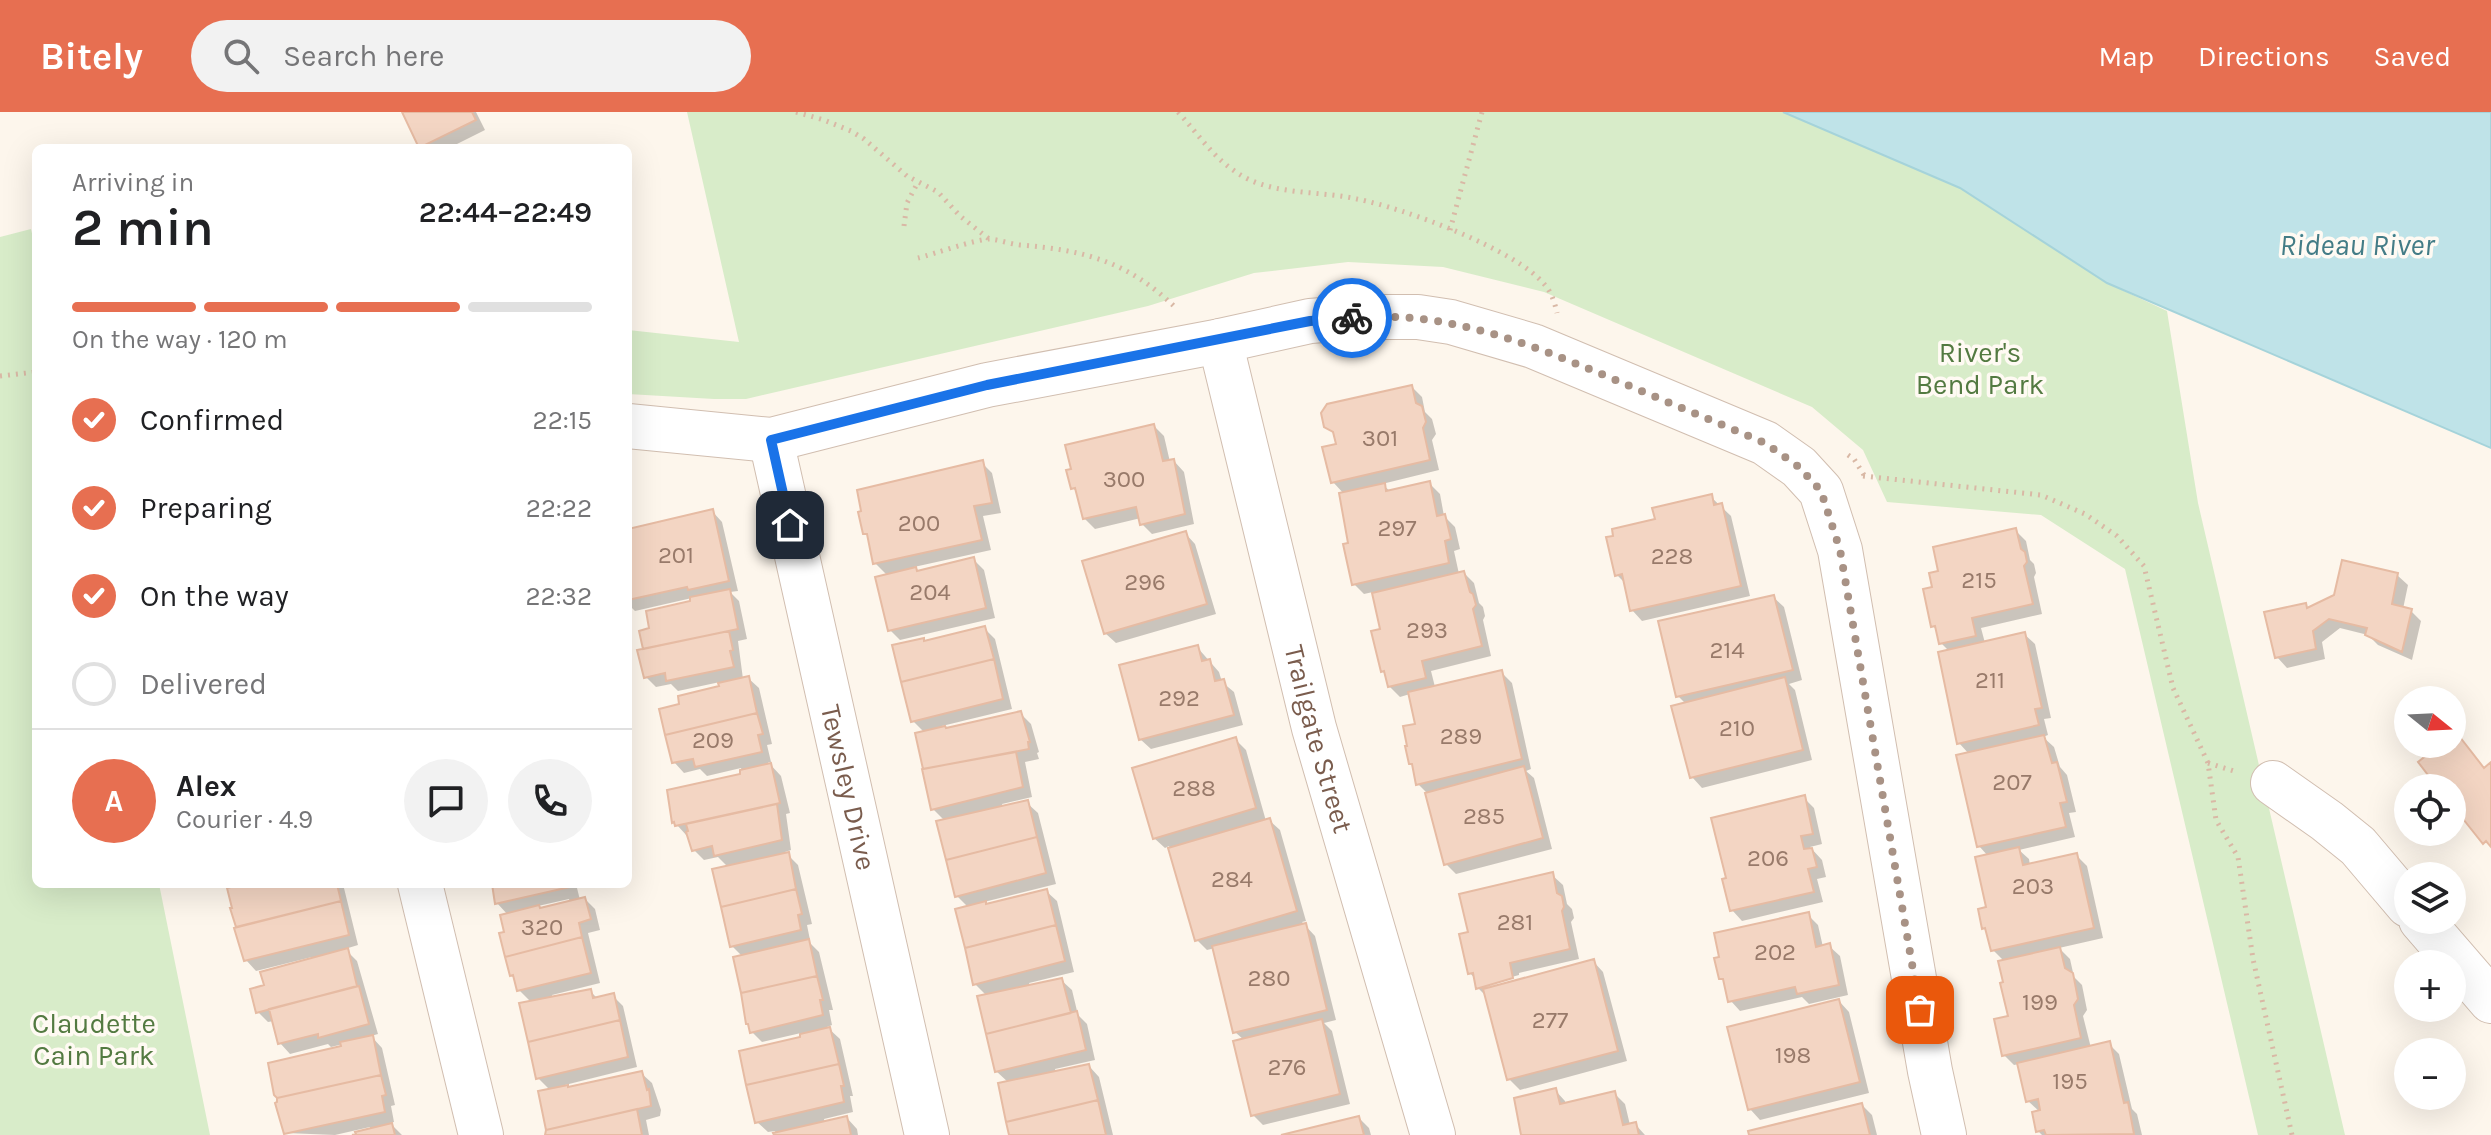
<!DOCTYPE html>
<html lang="en">
<head>
<meta charset="utf-8">
<style>
	:root { --surface:#fff; --page:#f2f2f2; --text:#202124; --muted:#757577; --line:#e0e0e0; --accent:#e76f51 }
	body { margin:0; font-family:Karla,sans-serif; background:var(--page); color:var(--text); height:100vh; display:flex; flex-direction:column; font-size:30px; white-space:nowrap }
	* { box-sizing:border-box; margin:0 }
	p { font-size:26px; color:var(--muted) }
	.icon { flex:none; width:44px; height:44px; fill:none; stroke:currentColor; stroke-width:2; stroke-linecap:round; stroke-linejoin:round }
	.map { position:relative; flex:1; overflow:hidden }
	.panel { position:absolute; left:32px; top:32px; width:600px; height:744px; display:flex; flex-direction:column; background:var(--surface); border-radius:12px; box-shadow:0 8px 32px #0002 }
	.panel>* { flex:none }
	.needle { width:52px; rotate:108deg }
	.fabs { position:absolute; left:2394px; top:574px; display:grid; gap:16px }
	.fabs a { display:grid; place-items:center; width:72px; height:72px; border-radius:50%; background:var(--surface); box-shadow:0 8px 32px #0002; font-size:40px }
	.pin { position:absolute; display:grid; place-items:center; width:68px; height:68px; color:#fff; margin:-34px; border-radius:16px; box-shadow:0 4px 12px #0006 }
	.courier { position:absolute; display:grid; place-items:center; width:80px; height:80px; margin:-40px; border:6px solid #1a73e8; border-radius:50%; background:#fff; color:#222; box-shadow:0 2px 10px #0007 }
	.head em { font-style:normal; font-weight:600 }
	.head div { display:flex; flex-direction:column-reverse }
	.head { display:flex; align-items:center; justify-content:space-between; height:136px; padding:0 40px }
	h1 { font-size:52px; font-weight:600; line-height:60px }
	.bar { display:grid; grid-template-columns:repeat(4,1fr); gap:12px 8px; align-content:center; height:96px; padding:0 40px }
	.bar i { height:10px; border-radius:6px; background:var(--line) }
	.bar .current { background:var(--accent) }
	.bar p { grid-column:span 4 }
	.line { display:flex; align-items:center; gap:20px; padding:0 40px; border-top:2px solid var(--line) }
	.line div { flex:1 }
	.round { display:grid; place-items:center; flex:none; width:84px; height:84px; border-radius:42px; background:var(--page) }
	ol { padding:0 40px; list-style:none }
	li { display:flex; align-items:center; gap:24px; height:88px }
	li p { margin-inline-start:auto }
	li .icon { padding:8px; border-radius:50%; background:var(--accent); color:#fff; stroke-width:4 }
	li:last-child { color:var(--muted) }
	li i { width:44px; height:44px; border:4px solid var(--line); border-radius:50% }
	header { display:flex; align-items:center; gap:48px; box-sizing:border-box; height:112px; padding:0 40px; background:var(--accent); color:#fff }
	header strong { font-size:38px }
	nav { display:flex; gap:44px; margin-inline-start:auto; font-size:28px }
	.search { width:560px; height:72px; background:var(--page); display:flex; align-items:center; gap:20px; box-sizing:border-box; padding:0 28px; border-radius:44px; color:var(--muted); font-size:30px }
	.map>svg:first-child { display:block }
</style>
</head>
<body>
<header>
<strong>Bitely</strong>
<div class="search"><svg class="icon" aria-label="search" viewBox="0 0 24 24"><circle cx="10" cy="10" r="6"/><path d="M15 15l6 6"/></svg>Search here</div>
<nav><a>Map</a><a>Directions</a><a>Saved</a></nav>
</header>
<div class="map">
<svg width="2491" height="1023" viewBox="0 0 2491 1023">
	<rect width="100%" height="100%" fill="#fdf6ec"/>
	<path fill="#d8ecc9" d="M687,0H1783L1960,76L2107,171L2167,199L2198,391L2345,1023H2258L2125,457L2041,403L1887,390L1863,338L1812,295L1544,180L1443,155L1348,150L1254,161L1148,194L746,287H714L628,282V218L739,230Z
		M31,117L36,139V772H159L210,1023H0V125Z"/>
	<path fill="#bfe3e8" stroke="#a5d3da" stroke-width="2" d="M1783,0H2491V336L2107,171L1960,76Z"/>
	<path fill="#0003" fill-rule="evenodd" d="M404,0H476L485,18L449,36H422Z
		M1412,275L1422,285L1425,300L1432,307L1436,322L1432,328L1439,358L1382,372L1391,380L1429,371L1440,382L1444,404L1455,415L1460,437L1454,439L1459,462L1464,461L1474,471L1479,491L1483,495L1485,504L1483,508L1491,544L1431,559L1435,575L1502,561L1512,571L1531,657L1526,659L1534,666L1552,737L1456,762L1446,752L1427,681L1418,672L1414,655L1411,651L1418,613L1410,582L1400,585L1389,574L1387,563L1382,559V518L1373,480L1364,482L1354,472L1344,382L1333,370L1338,333L1336,324L1326,314Z
		M1154,314L1164,324L1170,350L1174,349L1184,360L1194,412L1152,422L1142,412L1141,406L1095,417L1084,406L1079,382L1073,376Z
		M982,351L992,361L1001,401L983,404L991,438L914,455L919,460L973,447L984,458L995,506L900,528L890,518L888,464L875,451L870,426L865,421Z
		M1711,385L1731,404L1750,484L1642,509L1632,498L1626,472L1617,463L1657,408Z
		M712,399L722,410L738,479L730,480L739,489L747,527L738,529L743,567L748,566L759,576L772,632L767,633L771,650H768L781,664L790,701L786,702L791,738L785,740L798,753L812,812L807,813L810,828L808,829L819,840L833,898H829L832,913L827,915L840,927L853,984H850L853,1000L824,1007L825,1011L847,1006L857,1017L858,1023H776L775,1019L768,1020L757,1010L802,927L801,921L762,930L752,920L743,845L732,834L729,756L718,745L704,748L694,738L687,724L677,713L743,664L741,656L707,664L700,657L684,661L674,650L682,594L721,576L720,570L678,579L671,572L656,575L646,565V539L652,518L692,491V486L635,499L628,492V419Z
		M2015,418L2026,429L2030,448L2034,452L2036,461L2034,465L2042,502L1981,516L1985,531L2024,522L2035,532L2051,606L2044,607L2048,623L2043,625L2054,635L2060,655L2067,663L2076,700L2069,701L2075,725L2019,738L2029,747L2030,754L2077,744L2087,754L2103,826L2059,836L2070,847L2074,865L2082,873L2087,898L2083,904L2091,936L2109,932L2119,942L2132,997L2137,1002L2142,1023H2042L2038,1019L2040,1000L2028,989L2019,952L2014,953L2004,943L2010,906L2004,849L1993,838L1989,820L1984,816L1989,796L1988,744L1979,734L1969,642L1959,631L1949,539L1941,531L1938,519L1933,514L1935,476L1941,460Z
		M1185,421L1195,432L1216,502L1116,531L1105,521Z
		M2397,463L2408,473L2403,497L2411,499L2421,509L2412,548L2378,533L2368,523L2340,516L2322,530L2325,547L2287,556L2277,545L2305,493L2309,497Z
		M1773,485L1784,495L1802,568L1789,572L1795,578L1812,648L1702,676L1692,665L1686,592L1678,584Z
		M984,516L995,527L1012,597L942,614L946,618L1021,602L1031,612L1039,640L1037,641L1039,647L1025,650L1032,685L1002,692L1003,696L1027,691L1038,701L1056,772L984,790L988,794L1046,779L1057,789L1074,860L1029,871L1030,874L1061,868L1072,878L1078,903L1087,912L1095,948L1055,957L1056,961L1089,954L1099,965L1113,1023H1012L1009,971L996,959L987,884L975,872L969,796L956,783L945,709L933,697L925,621L913,609L923,528L926,530Z
		M1197,535L1219,560L1222,570L1234,580L1243,613L1151,637L1140,627Z
		M1235,627L1246,638L1266,709L1269,708L1280,718L1306,809L1302,810L1315,824L1336,908L1324,911L1332,919L1350,992L1263,1013L1253,1003L1244,928L1235,920L1215,836L1207,838L1197,828L1169,734L1165,736L1154,726Z
		M1804,686L1814,696L1822,732L1810,735L1822,748L1826,765L1817,767L1823,790L1742,809L1732,798Z
		M1552,763L1563,773L1567,792L1572,797L1574,806L1571,810L1579,847L1519,861V863L1483,873V877L1593,849L1603,860L1627,949L1520,978L1509,967L1487,885L1478,876L1476,868L1470,861V822Z
		M251,772H343L358,833L345,837L357,849L378,922L371,924L382,936L395,993L391,994L394,1010L390,1011L402,1023H355L370,1019V1015L335,1023L286,1021L343,936V932L331,935L328,932L290,942L280,931L274,909L268,910L258,900L266,875L314,849L312,845L256,859L246,848L236,815L230,777Z
		M493,772H576L580,788L585,787L595,797L600,818L588,821L600,871L552,883L553,887L590,879L598,887L613,884L623,894L637,955L565,973L569,977L641,961L652,971L661,998L660,1004L646,1008L649,1023H548L551,979L538,966L532,891L519,878L517,868L511,863L507,821L508,803L497,791ZM569,787L570,791L541,798L538,794Z
		M1808,803L1818,813L1823,835L1829,834L1840,844L1848,883L1809,892L1802,885L1740,899L1730,888L1726,871L1721,866Z
		M1839,889L1849,900L1869,981L1760,1008L1750,997Z
		M1555,978L1565,989L1566,993L1615,982L1625,992L1630,1013L1635,1012L1645,1023H1524Z
		M1862,993L1872,1003L1877,1023H1751Z
		M1359,1006L1369,1016L1371,1023H1289Z"/>
	<path fill="#f3d5c3" stroke="#e6bba3" stroke-width="2" d="M402,0H472L476,8L419,36Z
		M1412,273L1416,291L1422,294L1426,310L1423,316L1430,348L1331,371L1322,335L1336,332L1333,320L1324,315L1321,301L1327,292Z
		M1154,312L1163,349L1174,347L1185,402L1140,413L1136,395L1083,407L1075,376L1071,377L1066,358L1071,357L1065,333Z
		M983,348L992,391L974,394L982,428L873,452L867,422H863L858,400L861,399L857,378Z
		M1430,369L1437,404L1445,402L1451,427L1445,429L1449,451L1352,473L1343,432L1348,431L1339,381L1385,371L1386,379Z
		M1712,382L1714,393L1722,391L1741,474L1630,499L1622,462L1615,464L1606,425L1613,424L1612,417L1655,407L1652,396Z
		M713,397L729,469L688,478L687,475L628,488V417Z
		M2016,416L2021,437L2025,440L2027,450L2024,454L2033,492L1972,506L1976,524L1939,532L1935,514L1931,515L1923,477L1932,475L1929,461L1938,459L1933,435Z
		M1186,419L1207,492L1104,522L1082,449Z
		M974,445L986,496L888,519L875,465L916,455L917,459Z
		M2342,448L2398,461L2392,492L2412,497L2402,540L2365,523L2367,516L2329,507L2313,519L2316,537L2275,546L2264,500L2306,491L2307,496L2334,483Z
		M1464,459L1470,480L1473,482L1476,493L1473,497L1482,534L1422,549L1426,566L1388,575L1384,559L1381,560L1371,519L1380,517L1372,481Z
		M730,477L738,517L643,537L639,519L649,516L646,499L690,489V485Z
		M1774,483L1793,558L1676,585L1658,509Z
		M985,514L994,547L901,570L892,533L924,526V529Z
		M729,519L733,538L730,539L734,555L666,569L665,561L644,566L637,538Z
		M2025,520L2042,596L2035,597L2039,613L1957,632L1938,540Z
		M1198,533L1202,549L1210,547L1215,569L1224,567L1234,603L1139,628L1119,553Z
		M994,547L1003,587L911,610L901,570Z
		M1502,558L1522,647L1416,673L1412,652H1409L1405,634H1407L1403,614L1415,612L1408,580Z
		M749,564L757,601L665,623L659,597L679,592L678,584L719,574L718,571Z
		M1785,565L1803,638L1690,666L1671,594Z
		M1021,599L1030,630H1028L1029,637L923,657L915,621L945,614L946,616Z
		M757,601L763,622L758,623L762,640L695,655L693,647L672,651L665,623Z
		M2456,620L2484,656L2491,650V735L2486,729L2483,732L2452,693V676H2438L2418,650L2441,632H2452V623Z
		M2044,623L2052,651L2057,650L2067,690L2060,691L2066,715L1977,735L1956,643Z
		M1236,625L1256,696L1153,727L1132,656Z
		M1016,640L1023,675L931,698L922,657Z
		M771,651L780,691L675,714L674,710L672,711L667,678L740,662V658Z
		M1524,654L1543,726L1444,753L1425,681Z
		M1805,683L1813,722L1801,724L1804,737L1812,736L1817,755L1808,757L1814,780L1730,799L1722,767L1726,766L1711,706Z
		M1028,688L1037,725L946,748L936,709Z
		M777,692L782,728L714,744L712,734L692,739L686,720L688,719L686,712Z
		M1270,706L1297,799L1195,829L1168,736Z
		M1037,725L1046,761L955,785L946,748Z
		M2019,735L2023,753L2077,741L2094,816L1991,839L1985,816L1982,817L1978,797L1986,795L1975,745Z
		M789,740L796,777L721,795L712,757Z
		M1553,760L1557,781L1562,784L1564,795L1562,799L1570,837L1510,851L1513,866L1476,877L1473,861L1468,862L1459,822L1468,820L1459,782Z
		M243,772H337L341,789L236,815L230,796H232L227,776Z
		M492,772H569L570,775L495,792Z
		M796,777L802,802L798,803L801,818L730,835L721,795Z
		M1047,777L1056,813L965,836L955,797L986,789V792Z
		M585,785L591,807L579,811L582,825L505,845L499,821L504,820L500,803L539,793L540,796Z
		M341,789L349,823L244,849L234,816Z
		M1809,800L1816,835L1830,831L1839,873L1797,882L1795,875L1728,890L1723,867H1719L1714,846L1719,845L1714,821Z
		M1306,811L1327,898L1233,921L1212,834Z
		M1056,813L1065,849L973,873L965,836Z
		M582,825L591,861L517,879L513,863L510,864L505,845Z
		M809,827L817,864L741,881L733,845Z
		M2060,835L2065,856L2073,861L2078,887L2074,893L2081,926L2002,944L1994,907L2008,904L2000,871L2003,870L1998,849Z
		M348,836L357,874L256,901L250,877L264,873L260,860Z
		M1594,847L1618,939L1507,968L1483,877Z
		M817,864L823,888H820L823,903L750,921L748,912H746L741,881Z
		M1062,866L1071,901L986,922L977,884Z
		M359,874L369,912L318,926V922L278,932L269,897Z
		M591,877L593,886L614,881L620,908L528,930L519,891Z
		M1839,887L1860,970L1748,998L1727,915Z
		M1077,899L1086,938L995,960L986,922Z
		M1322,907L1340,982L1251,1004L1233,929Z
		M620,908L628,945L536,967L528,930Z
		M830,915L839,952L746,973L739,939L800,925V922Z
		M373,923L381,963L277,986L274,983L268,951L341,934L340,930Z
		M2110,929L2124,991L2128,990L2134,1022L2046,1023L2044,1018L2036,1020L2032,1000L2040,998L2038,987L2026,990L2017,951Z
		M839,952L844,974H841L844,990L755,1011L746,973Z
		M1089,952L1098,988L1006,1010L998,971Z
		M642,959L647,978L649,977L651,994L546,1018L538,979L568,973V975Z
		M381,963L386,983L382,984L385,1000L284,1022L275,991L277,990V986Z
		M1556,976L1560,992L1615,979L1623,1013L1636,1010L1639,1023H1521L1514,986Z
		M1098,988L1106,1023H1009L1006,1010Z
		M1862,991L1870,1023H1749L1748,1019Z
		M637,997L642,1023H545L546,1018Z
		M847,1004L851,1023H774L773,1021Z
		M1359,1004L1364,1023H1281Z
		M392,1011L395,1023H352L356,1022L355,1020Z"/>
	<g fill="none" stroke-linecap="round" stroke-linejoin="round">
		<g stroke="#d1beb0" stroke-width="46">
			<g id="minor">
				<path id="s1" d="M1220,229L1314,616L1433,1023"/>
				<path d="M628,314L771,328L987,273L1220,229L1310,209L1360,205H1418L1451,210L1533,234L1765,331L1799,355L1821,379L1840,438L1930,959L1944,1023"/>
				<path id="s2" d="M771,328L927,1023"/>
				<path d="M2273,671L2327,709L2358,734L2408,793"/>
				<path d="M420,772L481,1023"/>
				<path d="M2421,808L2491,889"/>
			</g>
		</g>
		<path stroke="#d9b8a5" stroke-width="5" stroke-dasharray="2 6" stroke-linecap="butt" d="M796,0L824,8L851,19L864,27L907,64L938,80L960,104L989,127
			M1178,0C1201,25 1216,51 1248,67C1281,83 1322,79 1357,87C1403,96 1516,137 1545,173C1552,181 1555,192 1557,201
			M904,114L907,91L918,70
			M1450,118L1482,0
			M918,146C934,142 976,127 990,127C1000,128 1010,132 1020,133C1085,138 1129,150 1177,197
			M0,264L36,260
			M1848,343L1854,347L1864,363
			M1863,364L2041,383L2085,402L2117,424L2144,454L2173,576L2208,651L2216,708L2238,745L2253,847L2292,1023
			M2208,651L2237,660"/>
		<use href="#minor" stroke="#fff" stroke-width="44"/>
	</g>
	<g fill="none" stroke-linecap="round" stroke-linejoin="round">
		<path stroke="#a89285" stroke-width="8" stroke-dasharray="0 14.4" d="M1352,206C1447,197 1532,233 1618,269C1667,290 1716,310 1765,331L1799,355L1821,379L1840,438L1920,898"/>
		<path stroke="#1a73e8" stroke-width="10" d="M790,413L771,328L987,273L1310,209L1352,206"/>
	</g>
	<g text-anchor="middle" stroke-width="7" stroke-linejoin="round" paint-order="stroke">
		<g font-size="24" fill="#987a6a">
			<text x="1380" y="334">301</text>
			<text x="1124" y="375">300</text>
			<text x="919" y="419">200</text>
			<text x="1397" y="424">297</text>
			<text x="676" y="451">201</text>
			<text x="1672" y="452">228</text>
			<text x="1979" y="476">215</text>
			<text x="1145" y="478">296</text>
			<text x="930" y="488">204</text>
			<text x="1427" y="526">293</text>
			<text x="1727" y="546">214</text>
			<text x="1990" y="576">211</text>
			<text x="1179" y="594">292</text>
			<text x="1737" y="624">210</text>
			<text x="1461" y="632">289</text>
			<text x="713" y="636">209</text>
			<text x="2012" y="678">207</text>
			<text x="1194" y="684">288</text>
			<text x="1484" y="712">285</text>
			<text x="1768" y="754">206</text>
			<text x="1232" y="775">284</text>
			<text x="2033" y="782">203</text>
			<text x="1515" y="818">281</text>
			<text x="542" y="823">320</text>
			<text x="1775" y="848">202</text>
			<text x="1269" y="874">280</text>
			<text x="2040" y="898">199</text>
			<text x="1550" y="916">277</text>
			<text x="1793" y="951">198</text>
			<text x="1287" y="963">276</text>
			<text x="2070" y="977">195</text>
		</g>
		<g font-size="28" fill="#537a41" stroke="#fffaf3">
			<text x="1980" y="250">River's<tspan x="1980" dy="32">Bend Park</tspan></text>
			<text x="94" y="921">Claudette<tspan x="94" dy="32">Cain Park</tspan></text>
		</g>
		<g font-size="28" fill="#7a5c4d" stroke="#fffaf3">
			<text dy="10" stroke="none"><textPath href="#s1" startOffset="410">Trailgate Street</textPath></text>
			<text dy="10" stroke="none"><textPath href="#s2" startOffset="356">Tewsley Drive</textPath></text>
		</g>
		<g font-size="30" font-style="italic" fill="#437c86" stroke="#fffaf3">
			<text x="2357" y="143">Rideau River</text>
		</g>
	</g>
</svg>
<div class="fabs">
<a><svg class="needle" viewBox="-14 -14 28 28"><path d="M0-13l5 13h-10z" fill="#e53935"/><path d="M0 13l5-13h-10z" fill="#757577"/></svg></a>
<a><svg class="icon" aria-label="locate" viewBox="0 0 24 24"><circle cx="12" cy="12" r="6"/><path d="M12 2v4M12 18v4M2 12h4M18 12h4"/></svg></a>
<a><svg class="icon" aria-label="layers" viewBox="0 0 24 24"><path d="M12 4l9 5-9 5-9-5zM3 14l9 5 9-5"/></svg></a>
<a>+</a>
<a>−</a>
</div>
<div class="pin" style="left:1920px;top:898px;background:#ea580c"><svg class="icon" aria-label="bag" viewBox="0 0 24 24"><path d="M5 8h14l-1 12H6zM9 8a3 3 0 0 1 6 0"/></svg></div>
<div class="pin" style="left:790px;top:413px;background:#1f2937"><svg class="icon" aria-label="home" viewBox="0 0 24 24"><path d="M3 11l9-7 9 7M6 9v11h12V9"/></svg></div>
<div class="courier" style="left:1352px;top:206px"><svg class="icon" aria-label="bike" viewBox="0 0 24 24"><circle cx="6" cy="16" r="4"/><circle cx="18" cy="16" r="4"/><path d="M6 16l4-8h5l3 8M10 8l3 8H6M13 5h3"/></svg></div>
<section class="panel">
<div class="head"><div><h1>2 min</h1><p>Arriving in</p></div><em>22:44–22:49</em></div>
<div class="bar"><i class="current"></i><i class="current"></i><i class="current"></i><i></i><p>On the way · 120 m</p></div>
<ol>
<li><svg class="icon" aria-label="check" viewBox="0 0 24 24"><path d="M5 12l5 5 9-10"/></svg>Confirmed<p>22:15</p></li>
<li><svg class="icon" aria-label="check" viewBox="0 0 24 24"><path d="M5 12l5 5 9-10"/></svg>Preparing<p>22:22</p></li>
<li><svg class="icon" aria-label="check" viewBox="0 0 24 24"><path d="M5 12l5 5 9-10"/></svg>On the way<p>22:32</p></li>
<li><i></i>Delivered</li>
</ol>
<div class="line" style="height:144px"><b class="round" style="background:var(--accent);color:#fff">A</b><div><b>Alex</b><p>Courier · 4.9</p></div><a class="round"><svg class="icon" aria-label="chat" viewBox="0 0 24 24"><path d="M4 5h16v11H9l-5 4z"/></svg></a><a class="round"><svg class="icon" aria-label="phone" viewBox="0 0 24 24"><path d="M5 4h4l2 5-3 2q2 4 5 5l2-3 5 2v4C11 20 4 13 5 4z"/></svg></a></div>
</section>
</div>
</body>
</html>
